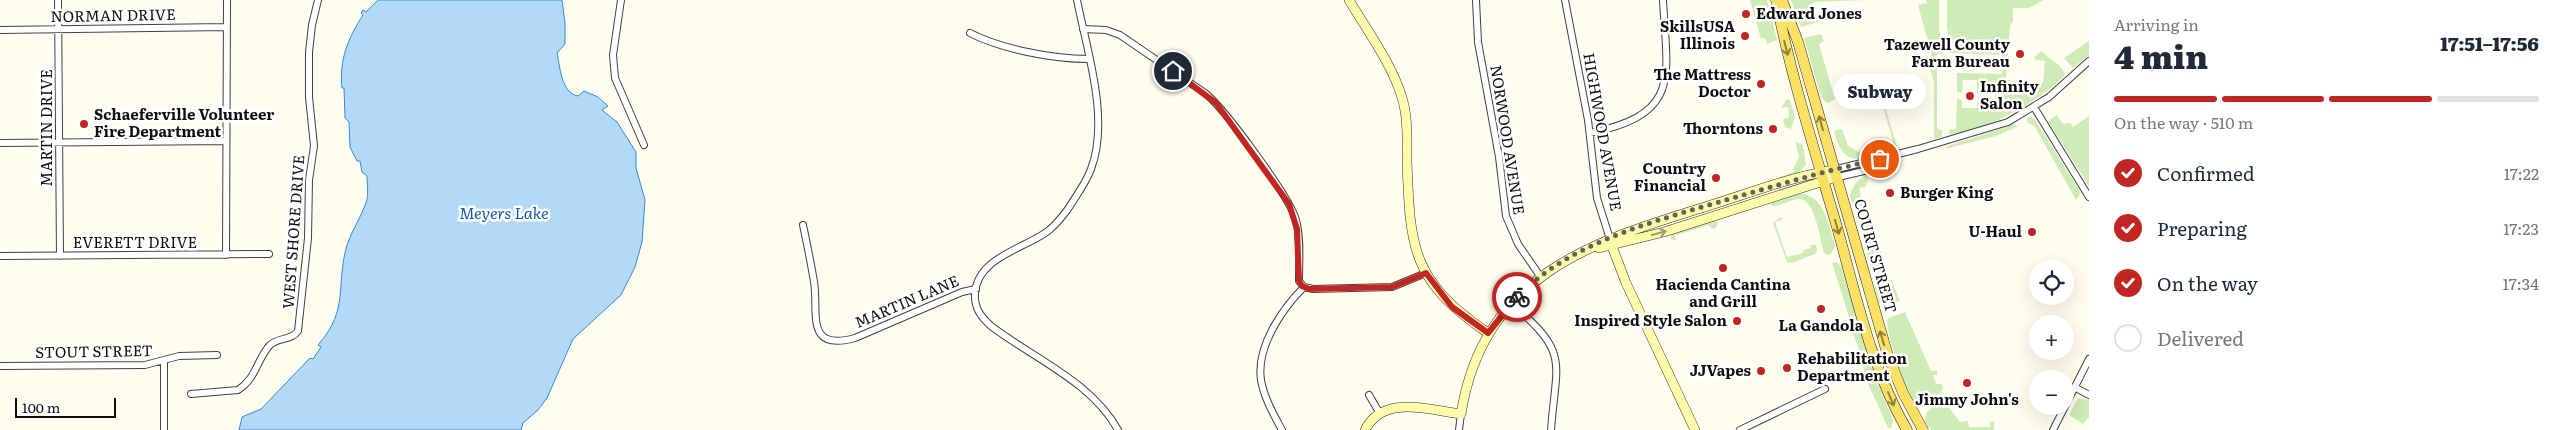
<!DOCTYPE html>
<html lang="en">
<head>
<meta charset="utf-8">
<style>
	:root { --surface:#fff; --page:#f6f6f7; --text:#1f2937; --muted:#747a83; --line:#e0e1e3; --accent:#c22622 }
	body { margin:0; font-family:Literata,serif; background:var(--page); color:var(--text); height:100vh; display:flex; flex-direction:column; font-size:19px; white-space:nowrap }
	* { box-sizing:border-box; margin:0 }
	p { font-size:16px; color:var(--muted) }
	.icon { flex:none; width:28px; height:28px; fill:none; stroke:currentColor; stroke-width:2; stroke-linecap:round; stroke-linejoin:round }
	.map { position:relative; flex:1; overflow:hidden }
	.sheet { display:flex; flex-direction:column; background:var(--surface); width:475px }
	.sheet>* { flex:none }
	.controls { position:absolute; left:2029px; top:260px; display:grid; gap:10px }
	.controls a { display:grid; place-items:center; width:45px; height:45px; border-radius:50%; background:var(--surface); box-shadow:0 5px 20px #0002; font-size:25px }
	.scale { position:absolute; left:15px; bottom:12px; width:101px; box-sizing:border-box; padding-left:5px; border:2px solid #0e0e0e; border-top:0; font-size:14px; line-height:18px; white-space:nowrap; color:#0e0e0e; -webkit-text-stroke:4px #fff; paint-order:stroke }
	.pin { position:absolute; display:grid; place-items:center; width:42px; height:42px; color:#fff; margin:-21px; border:2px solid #fff; border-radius:50%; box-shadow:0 1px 5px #0007 }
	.courier { position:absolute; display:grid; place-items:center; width:50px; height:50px; margin:-25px; border:4px solid #c22622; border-radius:50%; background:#fff; color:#222; box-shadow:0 1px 6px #0007 }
	.bubble { position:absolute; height:35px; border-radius:18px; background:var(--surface); box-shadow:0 5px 20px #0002; font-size:16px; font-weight:800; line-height:35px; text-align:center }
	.head em { font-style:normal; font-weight:800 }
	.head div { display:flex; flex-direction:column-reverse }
	.head { display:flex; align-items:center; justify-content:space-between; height:85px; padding:0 25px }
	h1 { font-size:32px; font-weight:800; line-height:38px }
	.bar { display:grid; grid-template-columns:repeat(4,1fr); gap:8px 5px; align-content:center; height:60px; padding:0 25px }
	.bar i { height:6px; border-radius:4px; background:var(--line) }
	.bar .active { background:var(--accent) }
	.bar p { grid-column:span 4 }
	ol { padding:0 25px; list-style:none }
	li { display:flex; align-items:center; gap:15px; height:55px }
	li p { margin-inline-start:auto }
	li .icon { padding:5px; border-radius:50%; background:var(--accent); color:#fff; stroke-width:4 }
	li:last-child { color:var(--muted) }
	li i { width:28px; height:28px; border:2px solid var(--line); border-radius:50% }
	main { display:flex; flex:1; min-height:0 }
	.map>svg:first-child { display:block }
</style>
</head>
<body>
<main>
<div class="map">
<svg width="2089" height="430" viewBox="0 0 2089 430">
	<rect width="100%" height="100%" fill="#fffdf0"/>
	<path fill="#cfebb8" d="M1750,0H1767L1777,40L1767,44L1765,38L1761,39Z
		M1791,0H1866L1813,2L1814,6L1808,8L1812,21L1817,19L1818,22L1801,27Z
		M1926,0H1939V29L1944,53L1937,54V128L1943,131L1941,137L1934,139V82L1927,57L1932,55L1918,5L1927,3Z
		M1947,0H2044L2029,8H2013V22L2010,25L2006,80L2043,83L2045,61L2035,60L2034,57L2042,51C2048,60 2062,63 2065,75C2041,101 1984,132 1949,134L1950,129H1956L1957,99L1962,100V108H1977V102H1995V93H1977V80H1963L1962,93L1957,92V73L2002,74V55L1951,53L1947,27Z
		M1821,34L1824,41L1819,44L1834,96L1840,97L1827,103L1821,97L1804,38Z
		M2089,41V55L2073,68L2064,58Z
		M1787,99L1790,100L1795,117L1791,129L1785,127L1783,119L1789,117L1788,107L1781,108Z
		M1877,103H1884L1897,147L1884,153L1883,151L1894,144L1883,107L1878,108L1877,105L1862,108Z
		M2057,115L2063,124L2070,123L2073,127L2089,116V186L2048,121Z
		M2030,117L2035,120L2081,193L2076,200L2035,127L2027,122V118Z
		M2015,124L2017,127L1996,136L1945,149L1948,146Z
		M1842,129L1848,146L1865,155L1868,150L1872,156C1847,164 1840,153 1834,131Z
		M1795,141L1803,145L1806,165L1797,174L1780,180L1779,177L1794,172V167L1799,157Z
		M1889,166V169L1867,175L1868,181L1865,187L1859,188L1864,208L1872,207L1855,210L1850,197C1852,181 1870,168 1889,166Z
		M1797,194C1824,192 1829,225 1835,246L1831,254L1827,255L1824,253C1820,242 1816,199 1799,199C1790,199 1781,207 1772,206L1771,203Z
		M1867,216L1872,222L1886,269L1877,273L1871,270L1859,222Z
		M1780,217L1783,219L1775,222L1787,257L1803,253L1804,250L1811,248L1810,245H1816L1817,251L1815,254L1792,263L1787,262L1773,223Z
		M1713,220L1718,223L1716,228L1713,229L1708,225L1674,236L1677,241L1671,239V234Z
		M1836,262L1841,266L1855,314L1854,318L1844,323L1843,320H1850L1832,263Z
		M1891,279L1900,301L1883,306L1879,302L1875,287Z
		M1905,312L1931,371H1937V375H1933L1936,384H1942L1943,389L1938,395L1922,405C1918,405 1917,405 1915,402C1906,392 1883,328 1888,318Z
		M1851,329L1860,331L1875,377L1893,420L1891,428H1888L1865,377L1866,376L1861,359L1856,360L1853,351L1859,349Z
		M2078,398L2089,400V417L2083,424L2069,415Z
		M1945,402L1960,422L1968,421L1969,427H1990V422L1994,421V430H1931L1925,422L1926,413L1934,406Z"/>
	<path fill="#b3d9f8" stroke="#3889d1" d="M378,0H562L565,23V44L557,53C560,66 561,93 578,96L584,91L598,97L608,106L602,110L617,122L636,152V168L645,200L642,242L635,267L621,295L573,339L547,398L538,410L523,423L521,430H239L242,417L261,409L310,358L313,359L321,347L318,345C350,308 335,287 347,245C352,230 361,217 366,203C369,195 367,185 367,176L362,172L360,161H357L350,147L349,122L345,118L344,88H342C339,60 348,38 363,15L361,13L363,10L366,12Z"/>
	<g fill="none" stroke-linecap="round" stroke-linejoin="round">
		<g stroke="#414141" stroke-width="8">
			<path id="street" d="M58,0L60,256
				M621,0L613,55L615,78L644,145
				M1077,0C1087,51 1110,119 1091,169C1086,183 1076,196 1068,209C1062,217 1056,225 1048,231C1024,249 978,257 975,293C974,308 981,317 991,326C1033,358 1092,382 1118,430
				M1476,0L1478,42L1499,157L1506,216L1518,244L1540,276
				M1565,0L1588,120L1597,198L1610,239
				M1083,29L1106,30L1120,35L1205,93C1224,108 1290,197 1296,220C1301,239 1299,262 1299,281L1304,287
				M0,30L226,27
				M970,33C1001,49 1053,59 1088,59
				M2034,107L2089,197
				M1590,133C1682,114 1667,77 1663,0
				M0,143L225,141
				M1833,170L1918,149L2008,122L2049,97L2089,61
				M1834,178L1868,170L1893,159
				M803,225C807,244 811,263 814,282C819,312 804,352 855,338L962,292L976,289
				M226,255L227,0
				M0,256L269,254
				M1304,287L1313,289L1392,287L1426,273
				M1510,303C1571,353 1556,361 1551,430
				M0,366L145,365L179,356L217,355
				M2076,388L2089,395
				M191,394L238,390C256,379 257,359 270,345C278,337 291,341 298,331L308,238L309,180L314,146L309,97V52L312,25L318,0
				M1369,395L1379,412
				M164,430V361
				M1282,430C1274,415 1264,398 1261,380C1256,347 1282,309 1304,287
				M1459,430L1461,414
				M1740,430L1825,389
				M2053,430L2089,359"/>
		</g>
		<g stroke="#303030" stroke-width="10">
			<path id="secondary" d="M1349,0C1368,32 1393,65 1403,101C1408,120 1407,141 1407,161C1410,249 1412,281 1488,333
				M1610,241L1626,283L1695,430
				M1599,248L1664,232L1830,179
				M1365,430C1383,394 1429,410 1461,414C1483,276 1590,242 1708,206C1747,194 1788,178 1828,171"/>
		</g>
		<g stroke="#1f1f1f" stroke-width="11">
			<path id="primary" d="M1776,0C1791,77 1815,151 1837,227C1856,295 1871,368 1907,430
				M1782,0L1798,42L1888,356L1903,393L1923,430"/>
		</g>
		<use href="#street" stroke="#fff" stroke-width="6"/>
		<use href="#secondary" stroke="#fffbab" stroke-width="9"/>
		<use href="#primary" stroke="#fbe163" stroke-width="10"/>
	</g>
	<defs><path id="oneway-shaft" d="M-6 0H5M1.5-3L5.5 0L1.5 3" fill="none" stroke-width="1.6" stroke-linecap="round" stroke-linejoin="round" transform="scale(1.25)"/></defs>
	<g stroke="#90823d">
		<use href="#oneway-shaft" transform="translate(1786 48) rotate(76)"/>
		<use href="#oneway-shaft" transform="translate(1821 123) rotate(-105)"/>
		<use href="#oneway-shaft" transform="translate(1837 227) rotate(74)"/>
		<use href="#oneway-shaft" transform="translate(1882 338) rotate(-107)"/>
		<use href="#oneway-shaft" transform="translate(1891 399) rotate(66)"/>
	</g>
	<use stroke="#9f9c6c" href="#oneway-shaft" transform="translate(1659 233) rotate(-15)"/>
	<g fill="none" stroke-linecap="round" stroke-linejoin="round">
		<path stroke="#62625d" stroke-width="5" stroke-dasharray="0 9" d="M1517,297C1570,242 1655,221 1726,200C1777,185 1828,170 1880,159"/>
		<path stroke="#c22622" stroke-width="6" d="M1173,71L1216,103L1289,204L1297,229L1299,281L1302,286L1309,289L1392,287L1426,273L1452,307L1488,333L1517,297"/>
	</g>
	<g fill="#c22622" stroke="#fff" stroke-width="2">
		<circle cx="1746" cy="14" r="5"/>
		<circle cx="1745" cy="36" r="5"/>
		<circle cx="2020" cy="54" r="5"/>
		<circle cx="1761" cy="84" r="5"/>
		<circle cx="1970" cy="96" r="5"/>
		<circle cx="84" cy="124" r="5"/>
		<circle cx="1773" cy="129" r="5"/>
		<circle cx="1716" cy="178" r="5"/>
		<circle cx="1890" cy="193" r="5"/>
		<circle cx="2032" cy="232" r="5"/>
		<circle cx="1723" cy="268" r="5"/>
		<circle cx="1821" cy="309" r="5"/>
		<circle cx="1737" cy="321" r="5"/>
		<circle cx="1787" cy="368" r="5"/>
		<circle cx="1761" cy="371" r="5"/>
		<circle cx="1967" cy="383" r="5"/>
	</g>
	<g text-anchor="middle" stroke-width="5" stroke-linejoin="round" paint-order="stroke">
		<g font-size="15" font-weight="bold" fill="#0e0e0e" stroke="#fff" text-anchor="end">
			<text x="1756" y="19" text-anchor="start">Edward Jones</text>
			<text x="1735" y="32">SkillsUSA<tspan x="1735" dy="17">Illinois</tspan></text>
			<text x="2010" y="50">Tazewell County<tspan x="2010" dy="17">Farm Bureau</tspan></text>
			<text x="1751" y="80">The Mattress<tspan x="1751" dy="17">Doctor</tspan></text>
			<text x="1980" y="92" text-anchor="start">Infinity<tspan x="1980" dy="17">Salon</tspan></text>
			<text x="94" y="120" text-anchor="start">Schaeferville Volunteer<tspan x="94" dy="17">Fire Department</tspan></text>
			<text x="1763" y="134">Thorntons</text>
			<text x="1706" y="174">Country<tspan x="1706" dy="17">Financial</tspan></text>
			<text x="1900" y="198" text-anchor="start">Burger King</text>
			<text x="2022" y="237">U-Haul</text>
			<text x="1723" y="290" text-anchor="middle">Hacienda Cantina<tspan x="1723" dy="17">and Grill</tspan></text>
			<text x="1727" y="326">Inspired Style Salon</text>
			<text x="1821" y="331" text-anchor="middle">La Gandola</text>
			<text x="1797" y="364" text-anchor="start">Rehabilitation<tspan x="1797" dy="17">Department</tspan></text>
			<text x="1751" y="376">JJVapes</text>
			<text x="1967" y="405" text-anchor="middle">Jimmy John's</text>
		</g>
		<g font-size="15" fill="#0e0e0e" stroke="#fff">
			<text transform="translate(113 16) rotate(-1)" y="5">NORMAN DRIVE</text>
			<text transform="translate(47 128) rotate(-90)" y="5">MARTIN DRIVE</text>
			<text transform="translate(1602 132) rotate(80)" y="5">HIGHWOOD AVENUE</text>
			<text transform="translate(1507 140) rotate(81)" y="5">NORWOOD AVENUE</text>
			<text transform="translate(294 232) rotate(-86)" y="5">WEST SHORE DRIVE</text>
			<text x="135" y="248">EVERETT DRIVE</text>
			<text transform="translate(1875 256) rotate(74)" y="5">COURT STREET</text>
			<text transform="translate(907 302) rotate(-23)" y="5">MARTIN LANE</text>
			<text transform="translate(94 352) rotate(-1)" y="5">STOUT STREET</text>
		</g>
		<g font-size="16" font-style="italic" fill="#145ba4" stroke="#fff">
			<text x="504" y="219">Meyers Lake</text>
		</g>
	</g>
</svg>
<div class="controls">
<a><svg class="icon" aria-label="locate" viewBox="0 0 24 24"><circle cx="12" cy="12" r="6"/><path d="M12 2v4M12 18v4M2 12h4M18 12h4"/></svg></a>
<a>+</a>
<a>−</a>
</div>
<div class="scale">100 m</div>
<div class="pin" style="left:1880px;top:159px;background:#ea580c"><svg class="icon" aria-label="bag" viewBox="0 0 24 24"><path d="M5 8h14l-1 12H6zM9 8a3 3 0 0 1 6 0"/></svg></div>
<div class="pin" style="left:1173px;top:71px;background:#1f2937"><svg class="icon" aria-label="home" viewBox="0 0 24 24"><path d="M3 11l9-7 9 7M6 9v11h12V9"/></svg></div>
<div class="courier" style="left:1517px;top:297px"><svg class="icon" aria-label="bike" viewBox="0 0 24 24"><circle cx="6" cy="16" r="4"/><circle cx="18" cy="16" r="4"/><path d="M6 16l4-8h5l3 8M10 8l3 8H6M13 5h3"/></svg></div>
<div class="bubble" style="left:1834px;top:74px;width:92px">Subway</div>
</div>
<section class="sheet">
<div class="head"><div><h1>4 min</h1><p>Arriving in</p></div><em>17:51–17:56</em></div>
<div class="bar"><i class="active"></i><i class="active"></i><i class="active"></i><i></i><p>On the way · 510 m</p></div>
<ol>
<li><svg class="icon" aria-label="check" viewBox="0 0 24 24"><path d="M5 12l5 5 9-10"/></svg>Confirmed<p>17:22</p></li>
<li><svg class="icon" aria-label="check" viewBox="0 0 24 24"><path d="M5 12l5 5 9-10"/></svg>Preparing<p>17:23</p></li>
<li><svg class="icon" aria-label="check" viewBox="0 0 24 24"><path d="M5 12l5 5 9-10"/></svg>On the way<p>17:34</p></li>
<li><i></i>Delivered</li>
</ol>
</section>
</main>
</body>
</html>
